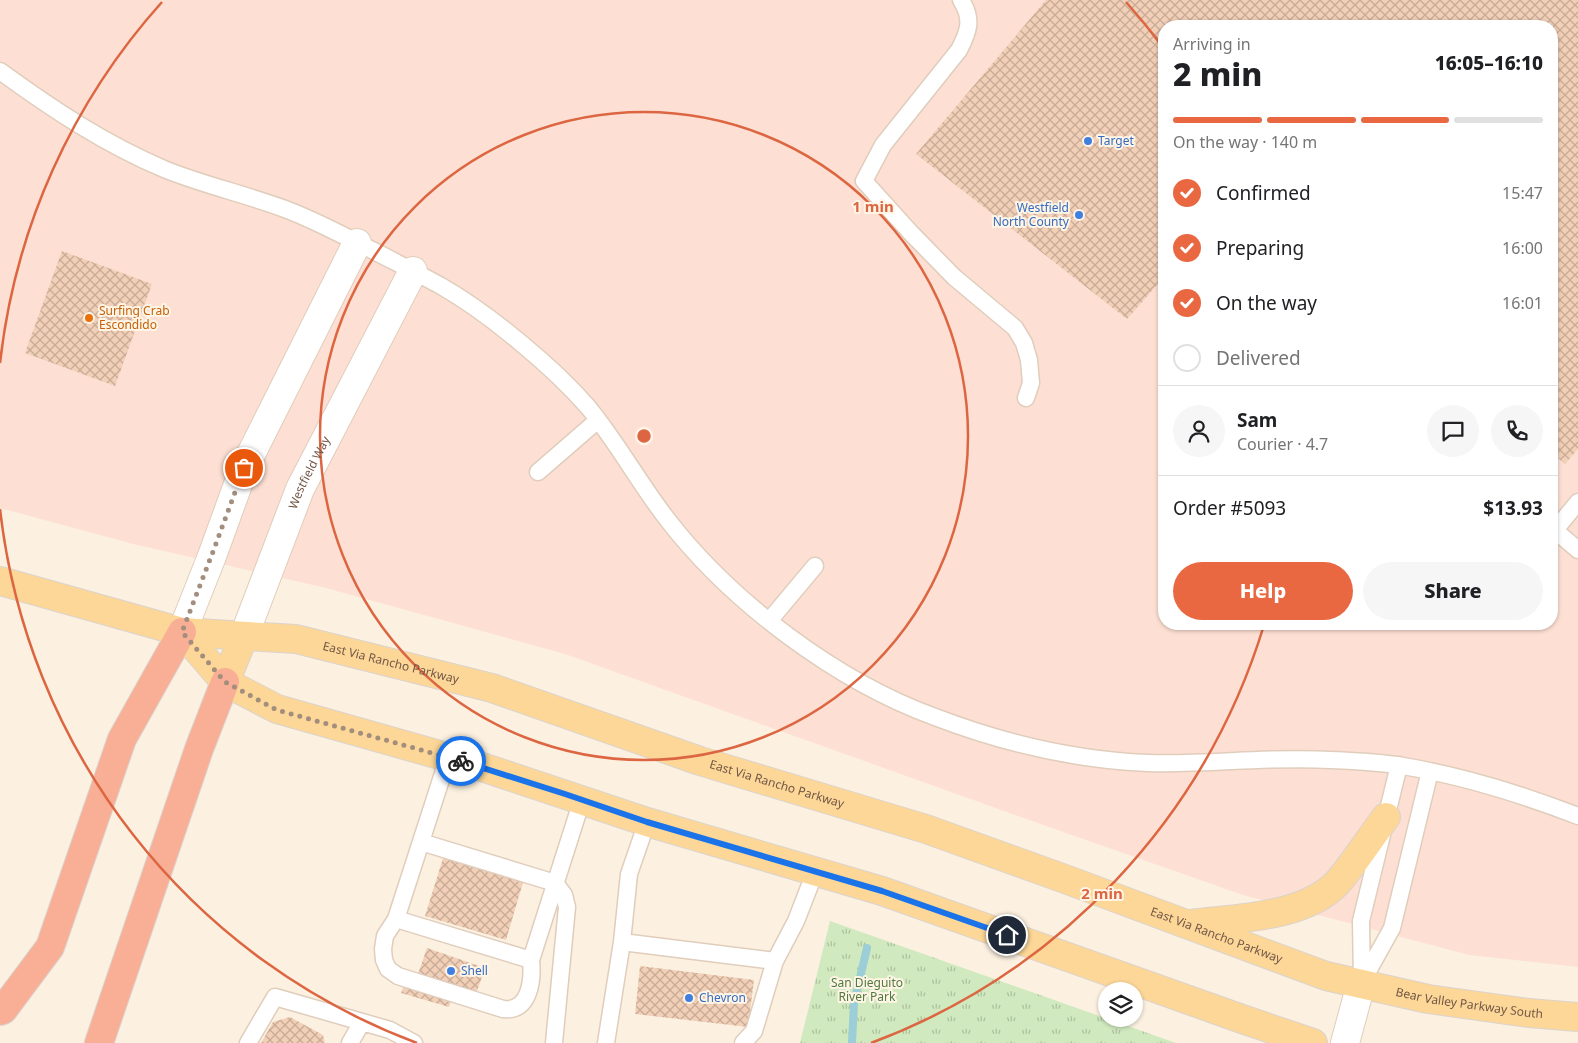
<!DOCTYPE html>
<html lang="en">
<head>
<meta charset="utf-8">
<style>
	:root { --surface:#fff; --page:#f6f6f6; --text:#202124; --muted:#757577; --line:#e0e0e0; --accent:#e96842 }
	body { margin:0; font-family:"Noto Sans",sans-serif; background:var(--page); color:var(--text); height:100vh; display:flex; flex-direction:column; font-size:19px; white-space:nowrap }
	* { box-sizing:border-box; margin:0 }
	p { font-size:16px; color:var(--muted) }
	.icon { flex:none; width:28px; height:28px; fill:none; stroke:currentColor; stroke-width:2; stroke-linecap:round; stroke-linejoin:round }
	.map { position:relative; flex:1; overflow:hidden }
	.details { position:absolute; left:1158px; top:20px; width:400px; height:610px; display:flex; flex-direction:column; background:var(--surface); border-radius:20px; box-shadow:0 1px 4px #0004 }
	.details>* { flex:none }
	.tools { position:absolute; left:1098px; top:982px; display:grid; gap:10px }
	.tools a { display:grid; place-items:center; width:45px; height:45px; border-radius:50%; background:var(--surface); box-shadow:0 1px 4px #0004; font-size:25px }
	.pin { position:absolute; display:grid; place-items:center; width:42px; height:42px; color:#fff; margin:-21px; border:2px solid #fff; border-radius:50%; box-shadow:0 1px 5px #0007 }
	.courier { position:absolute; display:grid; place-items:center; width:50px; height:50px; margin:-25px; border:4px solid #1a73e8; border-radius:50%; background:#fff; color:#222; box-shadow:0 1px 6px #0007 }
	.head em { font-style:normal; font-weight:800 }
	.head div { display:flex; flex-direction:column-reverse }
	.head { display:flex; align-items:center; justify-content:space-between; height:85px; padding:0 15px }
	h1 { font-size:32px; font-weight:800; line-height:38px }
	.bar { display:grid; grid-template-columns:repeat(4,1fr); gap:8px 5px; align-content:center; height:60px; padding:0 15px }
	.bar i { height:6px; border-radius:4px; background:var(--line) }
	.bar .selected { background:var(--accent) }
	.bar p { grid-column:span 4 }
	.line { display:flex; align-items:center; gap:12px; padding:0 15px; border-top:1px solid var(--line) }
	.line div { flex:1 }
	.round { display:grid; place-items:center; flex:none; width:52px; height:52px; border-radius:26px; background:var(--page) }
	ol { padding:0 15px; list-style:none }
	li { display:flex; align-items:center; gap:15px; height:55px }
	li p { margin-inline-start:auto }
	li .icon { padding:5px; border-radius:50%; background:var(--accent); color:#fff; stroke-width:4 }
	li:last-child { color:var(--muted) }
	li i { width:28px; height:28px; border:2px solid var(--line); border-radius:50% }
	.button { display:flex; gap:10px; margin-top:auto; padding:10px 15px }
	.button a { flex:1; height:58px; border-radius:30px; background:var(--accent); color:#fff; font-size:20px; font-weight:800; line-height:58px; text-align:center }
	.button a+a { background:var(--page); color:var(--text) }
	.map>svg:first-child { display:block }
</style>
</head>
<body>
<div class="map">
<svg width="1578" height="1043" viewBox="0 0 1578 1043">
	<defs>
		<pattern id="park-tufts" width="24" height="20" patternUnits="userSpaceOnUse" patternTransform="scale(1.25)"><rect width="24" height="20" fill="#d0e9bf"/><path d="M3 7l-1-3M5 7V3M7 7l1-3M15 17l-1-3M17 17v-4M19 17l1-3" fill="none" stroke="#adc09d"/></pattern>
		<pattern id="building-cross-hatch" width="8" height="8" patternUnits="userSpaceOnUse" patternTransform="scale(1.25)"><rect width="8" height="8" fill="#f2cfb7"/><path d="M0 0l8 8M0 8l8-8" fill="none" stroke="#c8ab97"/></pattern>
	</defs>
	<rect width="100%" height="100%" fill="#fcf1e0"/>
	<path fill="#fde0d3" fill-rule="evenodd" d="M0,0H1578V967L1469,955L1243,895L1049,827L565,654L326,588L133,544L0,508ZM1164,26H1551V624H1164Z"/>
	<path fill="url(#park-tufts)" d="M830,921L1176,1043H800Z"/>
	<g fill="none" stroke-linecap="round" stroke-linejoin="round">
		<path stroke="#9bced7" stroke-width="8" d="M852,1043L854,1003L867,948"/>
	</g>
	<path fill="url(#building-cross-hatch)" d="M1046,0H1578V449L1565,464L1551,452V26H1164V277L1127,319L916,154Z
		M62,251L152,284L115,386L25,353Z
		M444,855L524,879L506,940L425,916Z
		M427,948L485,968L476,994L456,987L449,1007L401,993L409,973L418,974Z
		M640,966L754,980L748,1027L635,1014Z
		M290,1017L323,1035L325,1043H261L273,1022Z"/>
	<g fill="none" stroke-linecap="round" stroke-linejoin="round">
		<g stroke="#e0cdbc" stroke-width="19">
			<path id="service" d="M961,0C973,19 969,31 959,50L883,145L864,181L911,233L954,277L1015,328L1024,343L1029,360L1031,383L1026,398
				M0,71C52,109 105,144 164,169C203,185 245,194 285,209C317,221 346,237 376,252C397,263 419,274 441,286C469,302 497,323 522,344C545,363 568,384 588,407C617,442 639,483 667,519C731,602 836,681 935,717C1003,743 1075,760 1148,763C1209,765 1269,756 1330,760C1354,761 1379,762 1403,766C1463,776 1521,794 1578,816
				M538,472L598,420
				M1551,527L1578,550
				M1555,530L1578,502
				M769,621L815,566
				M448,758L396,919L531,960L582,800
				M421,842L555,883L564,895L567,907L554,1043
				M396,919L385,936L383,949L384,960L388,969L398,976L503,1009C530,1013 533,979 531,960
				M622,942L775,961L796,921L815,872
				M1362,982L1361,921L1399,765
				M1361,984L1392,928L1430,771
				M248,1043L275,997L390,1030L414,1043
				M350,1043L362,1022
				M606,1043L622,942L629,874L647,822
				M743,1043L754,1031L775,961"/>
		</g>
		<g stroke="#e0cdbc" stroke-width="30">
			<g id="minor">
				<path d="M182,632L212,556L244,468L357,243"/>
				<path id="s1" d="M244,636L300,489L413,271"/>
				<path d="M1345,1043L1361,984"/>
			</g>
		</g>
		<g stroke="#dbd3cf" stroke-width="30">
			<g id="primary">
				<path id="s2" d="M0,581L182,632L296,639L492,688L700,761L926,829L1065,879L1326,976L1428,999L1529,1013L1578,1017"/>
				<path d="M182,632L225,682L277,709L482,767L647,822L882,891L1242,1019L1313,1043"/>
				<path d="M225,682L244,636"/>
				<path d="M1190,924C1235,918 1305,918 1338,882C1355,862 1370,838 1386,817"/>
			</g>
		</g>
		<g stroke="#dbd3cf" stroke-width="30">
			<path id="motorway" d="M0,1011L3,1010L50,947L122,739L182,632
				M99,1043L199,749L225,682"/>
		</g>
		<use href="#service" stroke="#fff" stroke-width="16"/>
		<use href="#minor" stroke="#fff" stroke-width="28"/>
		<use href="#primary" stroke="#fcd797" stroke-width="28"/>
		<use href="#motorway" stroke="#f8af95" stroke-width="28"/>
	</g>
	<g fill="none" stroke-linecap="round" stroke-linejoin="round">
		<path stroke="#a38d7d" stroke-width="5" stroke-dasharray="0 9" d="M244,468L214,549L182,632L225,682L277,710L461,761"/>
		<path stroke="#1a73e8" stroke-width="6" d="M461,761L565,794L647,822L882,891L1007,935"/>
	</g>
	<g fill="none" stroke="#dd6642" stroke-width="2.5">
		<circle cx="644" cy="436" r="324"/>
		<path d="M1264 625A648 648 0 0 1 871 1043M417 1043A648 648 0 0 1 0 509M0 363A648 648 0 0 1 162 2M1126 2A648 648 0 0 1 1162 46"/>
	</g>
	<g fill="#3f7fe0" stroke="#fff5e6" stroke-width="2">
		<circle cx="1088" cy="141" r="5"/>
		<circle cx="1079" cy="215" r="5"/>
		<circle cx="451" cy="971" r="5"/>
		<circle cx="689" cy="998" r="5"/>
	</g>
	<circle fill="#e8710a" stroke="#fff5e6" stroke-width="2" cx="89" cy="318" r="5"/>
	<g text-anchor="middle" stroke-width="4" stroke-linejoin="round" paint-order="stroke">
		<g font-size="12" fill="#366cbe" stroke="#fff5e6" text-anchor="start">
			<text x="1098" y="145">Target</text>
			<text x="1069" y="212" text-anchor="end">Westfield<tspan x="1069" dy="14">North County</tspan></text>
			<text x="461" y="975">Shell</text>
			<text x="699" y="1002">Chevron</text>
		</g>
		<g font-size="12" fill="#c56008" stroke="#fff5e6" text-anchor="start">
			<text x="99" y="315">Surfing Crab<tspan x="99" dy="14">Escondido</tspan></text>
		</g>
		<g font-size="12" fill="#735747" stroke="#fff5e6">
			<text dy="4" stroke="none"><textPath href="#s1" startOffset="176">Westfield Way</textPath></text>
			<text dy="4" stroke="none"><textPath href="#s2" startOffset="401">East Via Rancho Parkway</textPath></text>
			<text dy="4" stroke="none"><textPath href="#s2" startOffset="806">East Via Rancho Parkway</textPath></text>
			<text dy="4" stroke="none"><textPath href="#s2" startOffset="1271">East Via Rancho Parkway</textPath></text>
			<text dy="4" stroke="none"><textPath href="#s2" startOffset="1534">Bear Valley Parkway South</textPath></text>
		</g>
		<g font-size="12" fill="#50793f" stroke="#fff5e6">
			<text x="867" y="987">San Dieguito<tspan x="867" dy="14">River Park</tspan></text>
		</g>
	</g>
	<circle cx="644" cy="436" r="8" fill="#dd6642" stroke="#fff5e6" stroke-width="2.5"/>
	<g font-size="15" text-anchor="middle" font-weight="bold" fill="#dd6642" stroke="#fff5e6" stroke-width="4" stroke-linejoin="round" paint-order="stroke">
		<text x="873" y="212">1 min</text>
		<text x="1102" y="899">2 min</text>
	</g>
</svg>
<div class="tools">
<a><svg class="icon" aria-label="layers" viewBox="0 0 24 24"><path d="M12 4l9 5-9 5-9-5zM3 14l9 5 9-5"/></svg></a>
</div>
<div class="pin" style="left:244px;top:468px;background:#ea580c"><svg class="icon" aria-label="bag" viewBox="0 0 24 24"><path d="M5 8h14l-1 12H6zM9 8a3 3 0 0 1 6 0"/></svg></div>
<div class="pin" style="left:1007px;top:935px;background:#1f2937"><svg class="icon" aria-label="home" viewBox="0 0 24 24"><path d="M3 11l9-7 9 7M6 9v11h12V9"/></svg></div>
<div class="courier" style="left:461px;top:761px"><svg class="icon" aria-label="bike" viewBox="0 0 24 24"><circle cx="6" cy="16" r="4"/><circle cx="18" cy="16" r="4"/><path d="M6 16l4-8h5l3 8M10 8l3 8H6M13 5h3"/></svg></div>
<section class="details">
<div class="head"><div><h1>2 min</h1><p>Arriving in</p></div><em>16:05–16:10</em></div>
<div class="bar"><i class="selected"></i><i class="selected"></i><i class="selected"></i><i></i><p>On the way · 140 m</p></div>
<ol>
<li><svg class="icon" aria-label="check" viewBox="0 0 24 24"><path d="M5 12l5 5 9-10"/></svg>Confirmed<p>15:47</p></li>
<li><svg class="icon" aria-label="check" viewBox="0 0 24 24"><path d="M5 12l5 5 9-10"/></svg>Preparing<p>16:00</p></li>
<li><svg class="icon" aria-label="check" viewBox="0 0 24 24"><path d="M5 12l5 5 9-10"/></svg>On the way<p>16:01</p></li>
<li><i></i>Delivered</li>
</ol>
<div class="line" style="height:90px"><a class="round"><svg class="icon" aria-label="person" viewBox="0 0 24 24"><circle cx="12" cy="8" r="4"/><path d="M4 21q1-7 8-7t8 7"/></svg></a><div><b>Sam</b><p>Courier · 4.7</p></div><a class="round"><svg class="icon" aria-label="chat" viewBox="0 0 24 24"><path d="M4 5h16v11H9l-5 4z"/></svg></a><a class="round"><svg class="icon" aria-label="phone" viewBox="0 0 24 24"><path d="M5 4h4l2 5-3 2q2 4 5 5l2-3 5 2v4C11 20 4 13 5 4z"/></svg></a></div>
<div class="line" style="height:65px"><div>Order #5093</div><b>$13.93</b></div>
<div class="button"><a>Help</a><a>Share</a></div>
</section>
</div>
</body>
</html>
